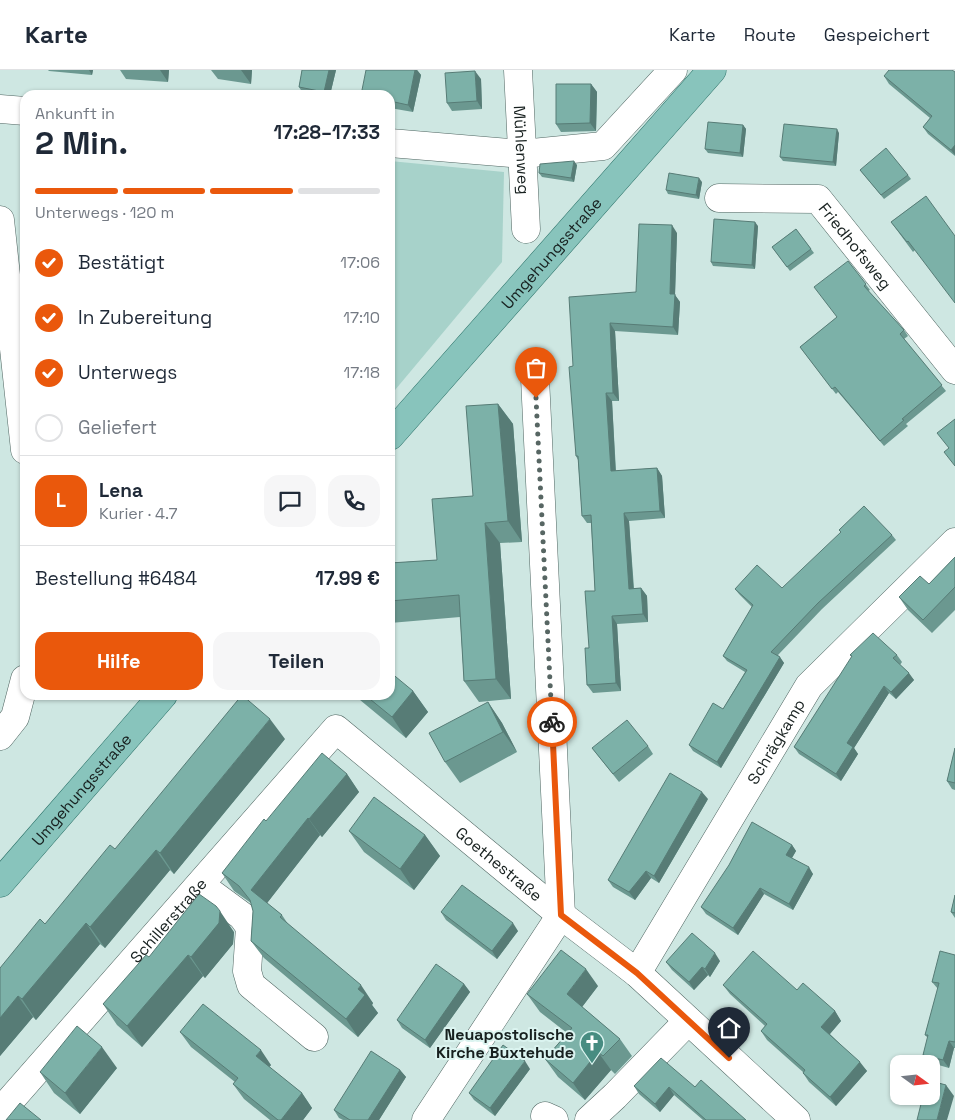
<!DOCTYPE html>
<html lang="de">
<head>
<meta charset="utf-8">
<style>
	:root { --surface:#fff; --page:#f6f6f7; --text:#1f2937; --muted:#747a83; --line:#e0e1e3; --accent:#ea580c }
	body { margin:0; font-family:"Space Grotesk",sans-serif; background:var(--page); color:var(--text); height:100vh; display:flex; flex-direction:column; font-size:19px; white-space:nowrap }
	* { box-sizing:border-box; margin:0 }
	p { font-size:16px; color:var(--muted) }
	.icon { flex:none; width:28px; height:28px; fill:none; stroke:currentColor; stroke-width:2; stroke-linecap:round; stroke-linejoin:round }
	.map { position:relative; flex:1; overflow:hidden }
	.drawer { position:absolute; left:20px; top:20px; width:375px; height:610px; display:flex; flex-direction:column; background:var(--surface); border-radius:15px; box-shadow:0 1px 4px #0004 }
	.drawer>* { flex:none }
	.needle { width:32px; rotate:105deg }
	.controls { position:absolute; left:890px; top:985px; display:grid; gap:10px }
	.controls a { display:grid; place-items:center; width:50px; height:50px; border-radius:10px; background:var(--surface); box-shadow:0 1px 4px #0004; font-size:25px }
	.pin { position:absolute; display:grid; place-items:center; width:42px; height:42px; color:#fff; margin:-51px -21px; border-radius:50% 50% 50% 0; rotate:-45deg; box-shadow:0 0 5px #0007 }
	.pin .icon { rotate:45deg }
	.courier { position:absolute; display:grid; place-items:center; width:50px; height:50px; margin:-25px; border:4px solid #ea580c; border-radius:50%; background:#fff; color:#222; box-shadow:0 1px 6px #0007 }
	.head em { font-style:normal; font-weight:800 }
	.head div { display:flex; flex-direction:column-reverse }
	.head { display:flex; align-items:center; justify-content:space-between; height:85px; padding:0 15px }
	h1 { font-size:32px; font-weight:800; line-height:38px }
	.bar { display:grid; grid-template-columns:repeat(4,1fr); gap:8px 5px; align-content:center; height:60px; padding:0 15px }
	.bar i { height:6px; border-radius:4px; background:var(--line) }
	.bar .active { background:var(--accent) }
	.bar p { grid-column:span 4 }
	.line { display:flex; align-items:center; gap:12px; padding:0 15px; border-top:1px solid var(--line) }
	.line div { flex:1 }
	.round { display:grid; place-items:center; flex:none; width:52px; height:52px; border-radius:15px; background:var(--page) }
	ol { padding:0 15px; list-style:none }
	li { display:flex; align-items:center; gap:15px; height:55px }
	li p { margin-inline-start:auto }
	li .icon { padding:5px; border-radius:50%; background:var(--accent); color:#fff; stroke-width:4 }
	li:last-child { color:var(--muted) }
	li i { width:28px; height:28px; border:2px solid var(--line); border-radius:50% }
	.action { display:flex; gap:10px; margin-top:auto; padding:10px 15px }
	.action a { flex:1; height:58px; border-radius:15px; background:var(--accent); color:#fff; font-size:20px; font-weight:800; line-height:58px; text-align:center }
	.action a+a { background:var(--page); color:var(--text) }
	header { display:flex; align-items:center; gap:30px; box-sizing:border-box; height:70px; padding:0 25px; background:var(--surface); border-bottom:1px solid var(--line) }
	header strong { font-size:24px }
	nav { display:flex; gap:28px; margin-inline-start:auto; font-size:18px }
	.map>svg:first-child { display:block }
</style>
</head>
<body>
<header>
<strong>Karte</strong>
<nav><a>Karte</a><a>Route</a><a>Gespeichert</a></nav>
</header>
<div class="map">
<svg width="955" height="1050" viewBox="0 0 955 1050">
	<rect width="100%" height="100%" fill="#cee7e2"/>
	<path fill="#a7d2ca" d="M390,91L504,102L502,192L390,326Z"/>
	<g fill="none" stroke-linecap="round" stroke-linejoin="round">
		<g stroke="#506662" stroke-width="29">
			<g id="minor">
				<path id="s1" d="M518,0L526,159"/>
				<path d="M0,39L25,41"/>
				<path d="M390,73L522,84L603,76L673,0"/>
				<path id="s2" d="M719,128L818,129L955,300"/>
				<path d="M0,150L25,380"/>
				<path d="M0,666L15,647L25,609"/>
				<path d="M200,815L242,846L250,857L247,901L251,915L314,967"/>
				<path id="s3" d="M637,903L809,616L955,472"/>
				<path id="s4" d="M0,1042L336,659L561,845L637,903L796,1050"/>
				<path d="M545,1046L554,1050"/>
				<path d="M426,1050L561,845L535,308"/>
				<path d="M589,1050L615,1026L688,951"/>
			</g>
		</g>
		<g stroke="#2c7168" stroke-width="29">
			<g id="major">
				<path id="s5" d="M390,366L712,0"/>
				<path id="s6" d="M0,813L163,625"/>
			</g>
		</g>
		<use href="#minor" stroke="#fff" stroke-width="28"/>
		<use href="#major" stroke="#88c4bc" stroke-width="28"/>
	</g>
	<path fill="#6b9890" d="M48,0H93L92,5L49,1Z
		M120,0H169L168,12L126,9Z
		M211,0H252L251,14L218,9Z
		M302,0H336L330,25H304L299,17Z
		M366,0H417L421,5L413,42L390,38V25Z
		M955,2V86L928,64L923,57L930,48L889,14L884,6Z
		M481,9L482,39L452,41L447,33Z
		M591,14L597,22L596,61L561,62L556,54Z
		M743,55L746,59L743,87L708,83L705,79Z
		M839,63L836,96L783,91L780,87Z
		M577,95L574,112L542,107L539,103Z
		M860,100L908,105L911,109L884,129Z
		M702,112L699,129L668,124L666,120Z
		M926,126L915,180L913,182L891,152Z
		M758,156L755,199L713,196L711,192Z
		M796,159L814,183L790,201L772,177Z
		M677,163L675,225L680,232L678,265L615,261L619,331H612L616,401L657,398L662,406L665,448L629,451L634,518H641L647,526L648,552L617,554L621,621L593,623L587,615L589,578L595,521L591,453H587L582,446L578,390L576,386L573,296L636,222Z
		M848,191L870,220L868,221L904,260L908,266L904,269L946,321L906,354L908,356L884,376L838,322L836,324L800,277L837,247Z
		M498,334L513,354L522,472L500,473L511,629L479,632L464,611L460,547L390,553V493L437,490L473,426Z
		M892,465L896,470L822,539L778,585L784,593L721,698L693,681L689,675L723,639L745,602L727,591L723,586L752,537L739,524L735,519L782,518Z
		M955,487V540L932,563L908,540L899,527L929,514Z
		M850,585H897L902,592L900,595L914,610L896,629L889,623L854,678L858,684L841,711L799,684L794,677L852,587Z
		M413,621L428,642L406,668L354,625H390Z
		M488,632L502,653L517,682L460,713L445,692Z
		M285,669L174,804L170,800L105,878L100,874L36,950L33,947L0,986V898L45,854L115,779Z
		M648,676L653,684L619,712L592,678Z
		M955,678V720L952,719L947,711Z
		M347,704L359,722L322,767L320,765L267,833L282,845L288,854L373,933L372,935L378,943L358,967L264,888L251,871L253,841L251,833L234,821L222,803L266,751Z
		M708,729L659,813L651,808L635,830L613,817L608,810Z
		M349,761L425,765L440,786L414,820L364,782Z
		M792,775L796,781L792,788L813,804L793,840L764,824L738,865L706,844L701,837Z
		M955,825V848L951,842Z
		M441,842L518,861L497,889L446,850Z
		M234,862L233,874L205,908L203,906L142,977L117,955L103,934L149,887Z
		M955,885V978H954L949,998L928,992L923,985L928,968L925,965L938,919L932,912Z
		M720,891L710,907L708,905L694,920L672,900L666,892Z
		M464,914L470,922L430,978L402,958L397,950Z
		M723,915L797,920L835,941L841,951L830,964L867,1001L836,1036L809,1012L803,1003V1002L767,970L761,961L765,956L730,924Z
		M598,916L582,937L620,969L632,986L615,1004L611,1000L585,1030L558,1007L545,989L567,963L540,942L527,924Z
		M180,962L271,995L269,997L302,1023L312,1038L303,1050H270L244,1029L233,1014L235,1012L191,977Z
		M117,998L80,1044L54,1023L40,1002Z
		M530,999L495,1046L474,1030L469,1023Z
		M400,1000L406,1007L379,1050H343L339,1048L334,1040Z
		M634,1016L695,1017L746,1050H703L674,1025L660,1042L639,1024Z"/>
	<path fill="#577c76" d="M89,0H93L92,5Z
		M160,0H169L168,12Z
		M241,0H252L251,14Z
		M329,0H336L330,25H326L324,22Z
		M415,0H417L421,5L413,42L408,35Z
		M475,1L481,9L482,39L477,31Z
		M591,14L597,22L596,61L590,53Z
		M743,55L746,59L743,87L740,83Z
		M837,59L839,63L836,96L833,92Z
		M955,75V85L951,80Z
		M574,91L577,95L574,112L571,108Z
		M699,108L702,112L699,129L696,125Z
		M755,152L758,156L755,199L752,195Z
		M672,155L677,163L675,225L680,232L678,265L673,257L670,224Z
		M610,253L615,261L619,331L613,323Z
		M606,323L612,331L616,409L611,401Z
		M498,334L513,354L522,472L508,451Z
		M657,398L662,406L665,448L660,441Z
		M624,443L629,451L634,527L629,519Z
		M485,453L500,473L511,629L496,609Z
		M641,518L647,526L648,552L643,544Z
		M612,546L617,554L621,621L616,613Z
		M780,587L784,593L721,698L717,692Z
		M909,603L914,610L896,629L891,622Z
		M884,616L889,623L854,678L858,684L841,711L836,704L847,673Z
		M413,621L428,642L406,668L392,647Z
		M488,632L502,653L517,682L503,662Z
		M270,649L285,669L174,804L160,783Z
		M347,704L359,722L322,767L309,749Z
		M702,722L708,729L659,813L654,806Z
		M308,748L320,765L264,837L251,820Z
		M425,765L440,786L414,820L400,799Z
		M792,775L796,781L790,791L786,785Z
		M156,780L170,800L105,878L90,857Z
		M809,797L813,804L793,840L789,834Z
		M646,801L651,808L635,830L629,822Z
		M760,818L764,824L738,865L733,858Z
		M220,841L234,862L233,874L205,908L191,887Z
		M86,853L100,874L36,950L22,929Z
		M513,853L518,861L497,889L492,881Z
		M715,883L720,891L710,907L705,899Z
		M188,885L203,906L142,977L127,956Z
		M702,897L708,905L694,920L689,912Z
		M586,899L598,916L579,941L567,924Z
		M464,914L470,922L430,978L425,970Z
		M361,915L373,933L372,935L378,943L358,967L346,949L358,919Z
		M18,926L33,947L0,986V948Z
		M835,941L841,951L828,966L821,957Z
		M949,971L954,978L949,998L943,990Z
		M102,977L117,998L80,1044L65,1023Z
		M261,980L271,995L266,1001L256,986Z
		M598,982L611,1000L585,1030L573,1013Z
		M525,991L530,999L495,1046L490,1038Z
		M860,992L867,1001L836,1036L830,1027Z
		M400,1000L406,1007L379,1050H368Z
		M946,1015L954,1026L947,1050H937Z
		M669,1017L674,1025L660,1042L655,1034Z
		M302,1023L312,1038L303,1050H281Z"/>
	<path fill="#7cb1a8" stroke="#577c76" d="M302,0H329L324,22L299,17Z
		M366,0H415L408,35L390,31V25H361Z
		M889,0H952L955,2V75L951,80L923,57L932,46L884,6Z
		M475,1L477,31L447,33L445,3Z
		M556,14H591L590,53L556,54Z
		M708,52L743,55L740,83L705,79Z
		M784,54L837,59L833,92L780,87Z
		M886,78L908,105L881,125L860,100Z
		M574,91L571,108L539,103L540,94Z
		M669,103L699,108L696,125L666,120Z
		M926,126L955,166V233L908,171L907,172L891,152Z
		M714,149L755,152L752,195L711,192Z
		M639,154L672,155L670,224H675L673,257L610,253L613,323H606L611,401L657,398L660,441L624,443L629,519L641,518L643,544L612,546L616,613L587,615L585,578H589L585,521H595L591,445L582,446L578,386H576L569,297L573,296L569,227L636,222Z
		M796,159L811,179L787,197L772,177Z
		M848,191L866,214L864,216L904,260L900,264L942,315L902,349L904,350L880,371L835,317L832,319L800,277L837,247L814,217Z
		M498,334L508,451L485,453L496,609L464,611L459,525L390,531V493L437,490L432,429L473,426L466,336Z
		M955,349V396L944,382L949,378L937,363Z
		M864,436L892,465L818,533L771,582L780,587L717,692L689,675L713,633L723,639L747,600L723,586L753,535L735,519L757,495L782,518L841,462L839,460Z
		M955,487V517L923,550L899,527L920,506L929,514Z
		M873,563L897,585L893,588L909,603L891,622L884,616L847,673L853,677L836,704L794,677L852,586L850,585Z
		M390,602L413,621L392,647L365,625H390Z
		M242,625L270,649L160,783L156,780L90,857L86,853L22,929L18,926L0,948V898L40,849L45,854L110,775L115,779Z
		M488,632L503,662L445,692L429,663Z
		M627,650L648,676L613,704L592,678Z
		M955,678V713L947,711Z
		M322,683L347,704L309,749L308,748L251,820L282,845L280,847L361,915L358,919L365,925L346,949L251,871L253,841L250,830L239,816L222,803L264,749L266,751Z
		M670,703L702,722L654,806L646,801L629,822L608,810Z
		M374,727L425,765L400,799L349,761Z
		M752,752L792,775L786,785L809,797L789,834L760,818L733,858L701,837L729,795Z
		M462,815L513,853L492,881L441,842Z
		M199,824L216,836L220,841L219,853L191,887L188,885L127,956L103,934L146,885L149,887Z
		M955,825V843L951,842Z
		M692,863L715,883L705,899L702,897L689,912L666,892Z
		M561,880L586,899L567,924L620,969L603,986L598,982L573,1013L545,989L572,958L527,924Z
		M753,881L797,920L803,913L835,941L821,957L860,992L830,1027L803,1003L805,1000L761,961L767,954L723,915Z
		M940,881L955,885V972L949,971L943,990L923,985L928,965H925L939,913L932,912Z
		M436,894L464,914L425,970L397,950Z
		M203,934L261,980L256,986L302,1023L281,1050H278L233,1014L238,1008L180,962Z
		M77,956L102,977L65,1023L40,1002Z
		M503,975L525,991L490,1038L469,1023Z
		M371,981L400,1000L368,1050H350L334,1040Z
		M661,988L695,1017L701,1010L746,1050H706L669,1017L655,1034L634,1016Z
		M931,1011L946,1015L937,1050H917L923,1026H931Z
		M20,1033L41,1050H6Z"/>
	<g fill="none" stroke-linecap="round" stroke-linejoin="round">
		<path stroke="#576663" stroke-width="5" stroke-dasharray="0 9" d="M536,328L552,652"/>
		<path stroke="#ea580c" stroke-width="6" d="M552,652L561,845L637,903L729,988"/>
	</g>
	<defs>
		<g id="church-pin" transform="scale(1.25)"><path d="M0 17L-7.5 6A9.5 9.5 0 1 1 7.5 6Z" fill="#478c81" stroke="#dbf4f0"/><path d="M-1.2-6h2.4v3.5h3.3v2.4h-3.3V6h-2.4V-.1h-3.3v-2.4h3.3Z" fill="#fff"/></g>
	</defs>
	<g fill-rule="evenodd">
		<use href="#church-pin" x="592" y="973"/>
	</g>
	<g text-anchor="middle" stroke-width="4" stroke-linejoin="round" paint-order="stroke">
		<g font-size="16" fill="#17201f" stroke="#dbf4f0">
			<text dy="6" stroke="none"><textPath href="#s1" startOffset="80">Mühlenweg</textPath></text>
			<text dy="6" stroke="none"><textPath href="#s2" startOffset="159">Friedhofsweg</textPath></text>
			<text dy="6" stroke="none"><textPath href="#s5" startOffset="244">Umgehungsstraße</textPath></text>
			<text dy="6" stroke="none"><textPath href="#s3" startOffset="270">Schrägkamp</textPath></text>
			<text dy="6" stroke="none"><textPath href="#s6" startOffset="124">Umgehungsstraße</textPath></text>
			<text dy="6" stroke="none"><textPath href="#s4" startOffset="721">Goethestraße</textPath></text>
			<text dy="6" stroke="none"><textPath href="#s4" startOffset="255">Schillerstraße</textPath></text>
		</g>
		<g font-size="16" font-weight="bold" fill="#17201f" stroke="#dbf4f0" text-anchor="end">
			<text x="574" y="970">Neuapostolische<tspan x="574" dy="18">Kirche Buxtehude</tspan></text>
		</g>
	</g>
</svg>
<div class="controls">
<a><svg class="needle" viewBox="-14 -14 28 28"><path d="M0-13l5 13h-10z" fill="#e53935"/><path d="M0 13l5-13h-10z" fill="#747a83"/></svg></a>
</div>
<div class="pin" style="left:536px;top:328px;background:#ea580c"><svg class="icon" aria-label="bag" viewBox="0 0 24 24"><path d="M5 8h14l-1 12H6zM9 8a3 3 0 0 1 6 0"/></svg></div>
<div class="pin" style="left:729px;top:988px;background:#1f2937"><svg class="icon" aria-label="home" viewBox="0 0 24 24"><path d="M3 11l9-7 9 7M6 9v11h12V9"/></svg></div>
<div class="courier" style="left:552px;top:652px"><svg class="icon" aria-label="bike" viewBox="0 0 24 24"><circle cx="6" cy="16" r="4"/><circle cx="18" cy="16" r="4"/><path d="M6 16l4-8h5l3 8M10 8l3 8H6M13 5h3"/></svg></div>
<section class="drawer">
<div class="head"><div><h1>2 Min.</h1><p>Ankunft in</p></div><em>17:28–17:33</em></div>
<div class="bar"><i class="active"></i><i class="active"></i><i class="active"></i><i></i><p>Unterwegs · 120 m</p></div>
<ol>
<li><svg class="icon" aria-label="check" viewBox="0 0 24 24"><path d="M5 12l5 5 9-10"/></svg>Bestätigt<p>17:06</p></li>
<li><svg class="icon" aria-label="check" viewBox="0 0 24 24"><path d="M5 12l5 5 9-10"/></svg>In Zubereitung<p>17:10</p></li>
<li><svg class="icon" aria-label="check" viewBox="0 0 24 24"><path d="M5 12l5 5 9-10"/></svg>Unterwegs<p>17:18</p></li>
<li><i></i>Geliefert</li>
</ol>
<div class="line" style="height:90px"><b class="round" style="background:var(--accent);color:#fff">L</b><div><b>Lena</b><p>Kurier · 4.7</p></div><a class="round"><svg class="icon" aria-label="chat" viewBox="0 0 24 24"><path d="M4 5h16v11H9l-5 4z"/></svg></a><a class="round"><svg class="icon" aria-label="phone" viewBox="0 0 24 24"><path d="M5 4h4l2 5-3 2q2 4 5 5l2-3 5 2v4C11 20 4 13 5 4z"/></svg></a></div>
<div class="line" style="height:65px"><div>Bestellung #6484</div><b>17.99 €</b></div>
<div class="action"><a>Hilfe</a><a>Teilen</a></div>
</section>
</div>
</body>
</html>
